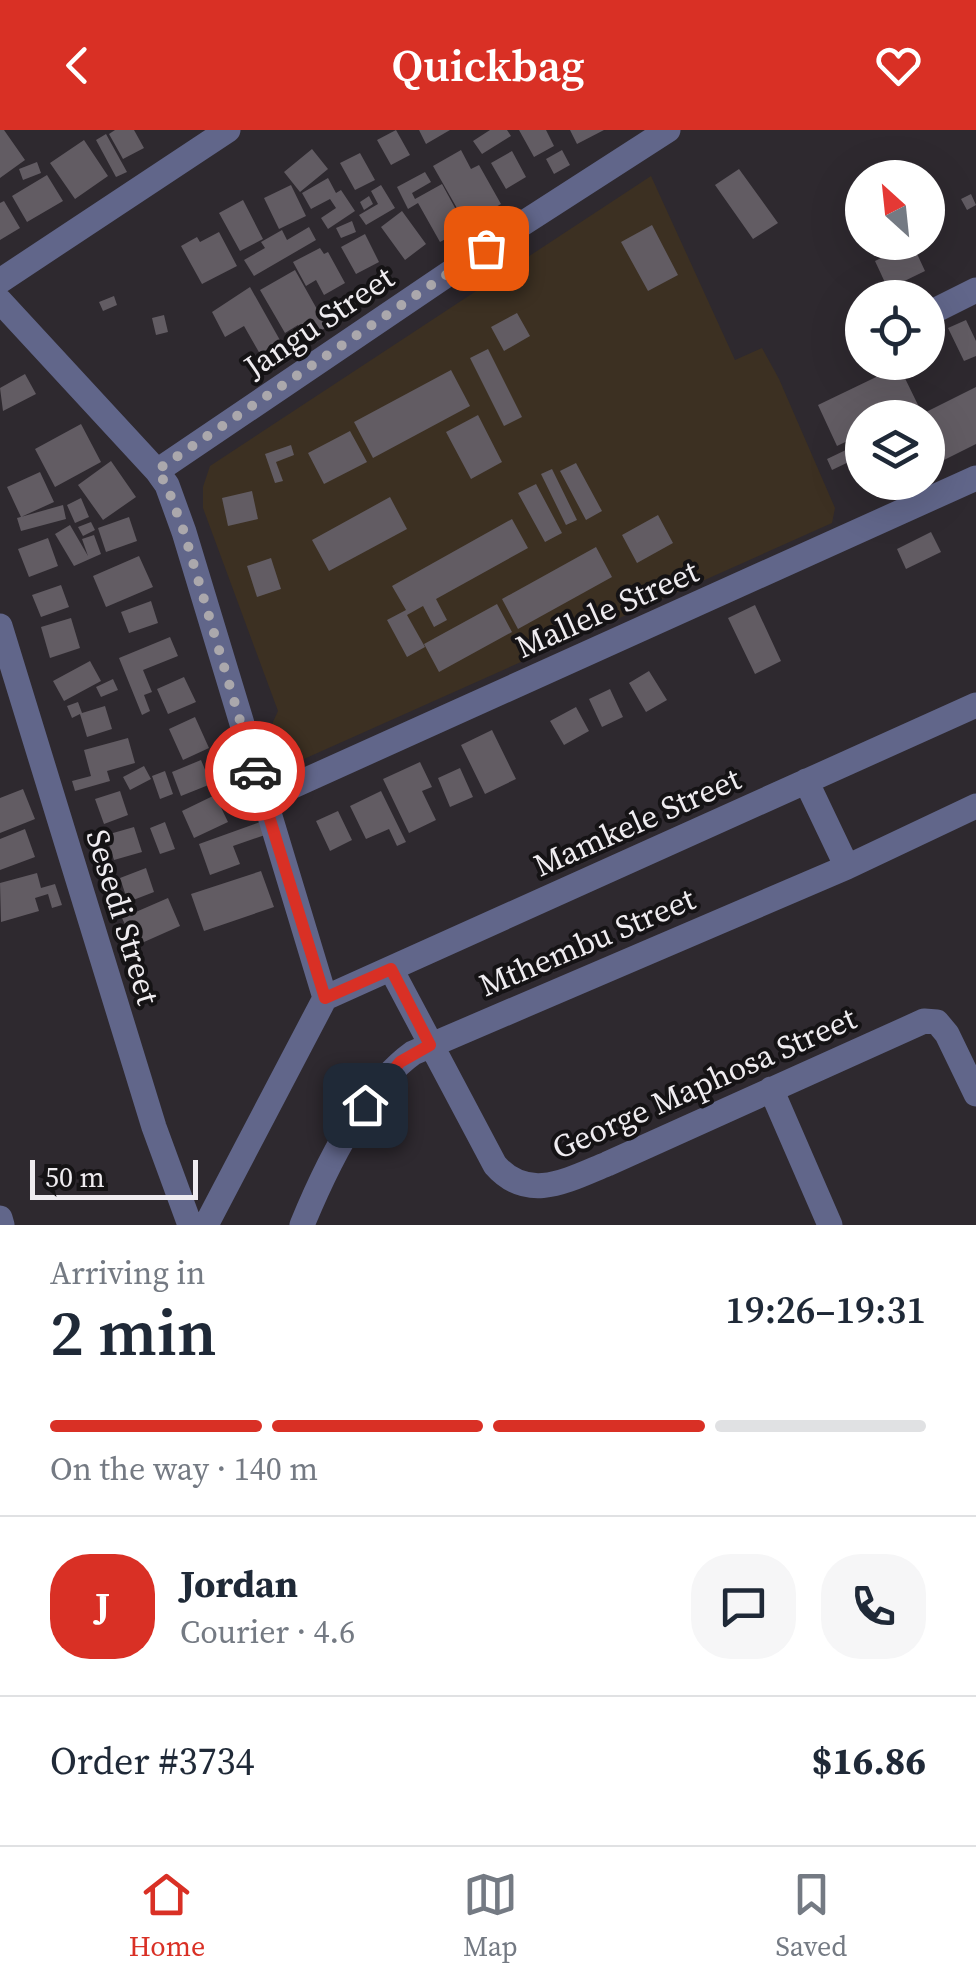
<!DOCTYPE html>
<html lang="en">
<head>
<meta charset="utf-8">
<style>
	:root { --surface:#fff; --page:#f6f6f7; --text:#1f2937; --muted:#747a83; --line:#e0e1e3; --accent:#d93025 }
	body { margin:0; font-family:"Source Serif 4",serif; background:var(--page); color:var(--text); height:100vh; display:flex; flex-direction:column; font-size:38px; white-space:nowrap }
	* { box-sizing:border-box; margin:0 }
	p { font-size:32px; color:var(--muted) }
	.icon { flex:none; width:55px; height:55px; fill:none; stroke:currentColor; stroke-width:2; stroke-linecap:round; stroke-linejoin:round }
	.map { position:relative; height:1095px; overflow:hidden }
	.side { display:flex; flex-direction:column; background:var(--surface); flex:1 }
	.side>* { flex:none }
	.needle { width:65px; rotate:333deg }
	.tools { position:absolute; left:845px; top:30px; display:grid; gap:20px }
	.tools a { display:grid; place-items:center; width:100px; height:100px; border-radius:50%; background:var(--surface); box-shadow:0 10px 40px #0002; font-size:50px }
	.scale { position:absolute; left:30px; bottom:25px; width:168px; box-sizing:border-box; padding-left:10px; border:5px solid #efecf0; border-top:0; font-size:28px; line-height:35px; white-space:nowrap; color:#efecf0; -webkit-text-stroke:8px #151315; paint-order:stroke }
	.pin { position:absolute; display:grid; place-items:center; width:85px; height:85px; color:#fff; margin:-42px; border-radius:20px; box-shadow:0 5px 15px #0006 }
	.courier { position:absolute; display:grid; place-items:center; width:100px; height:100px; margin:-50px; border:8px solid #d93025; border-radius:50%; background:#fff; color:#222; box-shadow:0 2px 12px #0007 }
	.summary em { font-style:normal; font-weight:600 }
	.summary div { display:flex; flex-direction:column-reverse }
	.summary { display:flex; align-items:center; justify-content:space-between; height:170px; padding:0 50px }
	h1 { font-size:65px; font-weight:600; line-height:75px }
	.bar { display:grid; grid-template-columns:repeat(4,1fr); gap:15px 10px; align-content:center; height:120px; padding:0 50px }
	.bar i { height:12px; border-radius:8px; background:var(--line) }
	.bar .active { background:var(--accent) }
	.bar p { grid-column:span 4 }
	.line { display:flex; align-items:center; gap:25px; padding:0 50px; border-top:2px solid var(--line) }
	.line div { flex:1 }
	.round { display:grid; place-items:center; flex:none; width:105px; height:105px; border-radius:40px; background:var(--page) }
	header { display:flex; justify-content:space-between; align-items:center; height:130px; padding:0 50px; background:var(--accent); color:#fff; font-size:45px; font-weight:600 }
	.menu { display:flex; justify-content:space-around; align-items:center; height:140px; border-top:2px solid var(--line); background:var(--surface); font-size:28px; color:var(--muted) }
	.menu a { display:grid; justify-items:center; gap:5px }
	.menu .active { color:var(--accent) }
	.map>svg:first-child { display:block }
</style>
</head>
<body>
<header><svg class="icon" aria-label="back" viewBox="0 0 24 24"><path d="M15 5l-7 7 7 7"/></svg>Quickbag<svg class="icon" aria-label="heart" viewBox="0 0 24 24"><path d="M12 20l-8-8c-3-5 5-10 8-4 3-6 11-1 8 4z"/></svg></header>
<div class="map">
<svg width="976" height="1095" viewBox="0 0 976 1095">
	<rect width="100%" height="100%" fill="#2e292f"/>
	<path fill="#3c3022" d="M651,46L735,230L762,218L779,249L835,378L832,393L286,637L272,606V594L278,581L203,378V357L210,336Z"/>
	<path fill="#625c63" d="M0,0H4L25,30L0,48Z
		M115,0H134L144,18L123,29L109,4Z
		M396,0L410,25L391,35L377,10Z
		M419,0H450L426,14Z
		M490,0H507L511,6L482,24L473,11Z
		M519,0H546L554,16L534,27Z
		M570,0H604L577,14Z
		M106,4L127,42L116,47L96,10Z
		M84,10L108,46L75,69L50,33Z
		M312,19L328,39L300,62L284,42Z
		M461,20L471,39L479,35L501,74L466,94L433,36Z
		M562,20L570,35L554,44L546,29Z
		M512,21L526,47L506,59L491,33Z
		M360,23L375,50L355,60L340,33Z
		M37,32L41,43L23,50L19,39Z
		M739,39L778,93L753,109L715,55Z
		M425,42L431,52L412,63L415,69L442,54L466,98L440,112L418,73L408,79L397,57Z
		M47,45L63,71L27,92L12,66Z
		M328,48L336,63L341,60L355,81L328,99L321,88L336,78L330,69L311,79L302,63Z
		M291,55L306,86L279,99L264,68Z
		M381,55L395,78L366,95L359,85L378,74L371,61Z
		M971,64L976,75L967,80L961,69Z
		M369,66L373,74L364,80L360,72Z
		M243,70L263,109L240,121L219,83Z
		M4,71L20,98L0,110V73Z
		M402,81L426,114L405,130L381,97Z
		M352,91L356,102L341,108L336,98Z
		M652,95L678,145L648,161L621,112Z
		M309,97L316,110L254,146L244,130L265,118L261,112L282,100L287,110Z
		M219,102L237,136L202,154L181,116L197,107L200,112Z
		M365,104L379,132L356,144L341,117Z
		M912,113L925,141L888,159L875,131Z
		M320,118L324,124L328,122L345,153L324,165L316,150L306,156L293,132Z
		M295,140L327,197L306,209L298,195L285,203L260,160Z
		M250,157L281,212L260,224L244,196L225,207L212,182Z
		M114,166L117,175L103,181L99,172Z
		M517,183L530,206L504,221L491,197Z
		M164,185L168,202L156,205L152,188Z
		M966,190L976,211V226L964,231L948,198Z
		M488,219L522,287L504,296L470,228Z
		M899,236L919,277L898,288H862V304L837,316L818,275Z
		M451,240L470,276L373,328L354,292Z
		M25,244L36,264L3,281L0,258Z
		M976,257V314L928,338V288H914Z
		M478,285L502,332L471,349L446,302Z
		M81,294L101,332L55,357L35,319Z
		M350,301L367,332L324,354L308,323Z
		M291,315L294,325L276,332L283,351L275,353L265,324Z
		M850,318L855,329L832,340L827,329Z
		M111,331L136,367L103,390L78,355Z
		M576,333L602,381L586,390L560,341Z
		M552,339L577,390L566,395L541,344Z
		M40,342L54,372L21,387L7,357Z
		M536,354L562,403L545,412L518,363Z
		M252,361L258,389L228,396L222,368Z
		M390,367L407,399L329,441L312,410Z
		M81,368L89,387L75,393L67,375Z
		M63,375L66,389L21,401L17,388Z
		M658,385L673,413L637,433L622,405Z
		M129,387L137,411L106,422L98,398Z
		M512,389L528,418L436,469L447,490L434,497L423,476L407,485L425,517L407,527L387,490L406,480L392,456Z
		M91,392L95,400L83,406L78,397Z
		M70,395L88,426L82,409L94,405L101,424L74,436L55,404Z
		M931,402L941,422L906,439L897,419Z
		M48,408L58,436L29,447L18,419Z
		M596,417L612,447L518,499L502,469Z
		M139,426L153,457L106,477L93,446Z
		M271,428L281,459L257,467L247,436Z
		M61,455L69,477L41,487L32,465Z
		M151,471L158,493L129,503L121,482Z
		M497,474L512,502L439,542L424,514Z
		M755,475L781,531L755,544L728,488Z
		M71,488L80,518L50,528L41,497Z
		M170,507L178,526L143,540L152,562L144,565L150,581L142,585L119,528Z
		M90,531L101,551L64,571L53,551Z
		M649,541L667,570L646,582L629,553Z
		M184,547L196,572L168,584L157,559Z
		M113,549L118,560L101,567L96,557Z
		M610,559L623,587L602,597L589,569Z
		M78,572L82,583L105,576L112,599L87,607L80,584L72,588L67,576Z
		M576,577L589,601L564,615L550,591Z
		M195,587L209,618L183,630L169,599Z
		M492,600L516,649L485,664L461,615Z
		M128,608L135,633L107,641L110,651L75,661L72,651L91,646L84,620Z
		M201,630L211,654L181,666L172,642Z
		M420,632L432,657L422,661L436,690L409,703L383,649Z
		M144,636L151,649L130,660L123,647Z
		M460,638L473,667L450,677L438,648Z
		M165,641L173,664L160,669L152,646Z
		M23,659L35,689L0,703V668Z
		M237,659L243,671L225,680L220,668Z
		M120,661L128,685L104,694L95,669Z
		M381,661L406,712L397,716L389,699L366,709L350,676Z
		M215,665L228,692L194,708L182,681Z
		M338,681L352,710L330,721L316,691Z
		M165,692L175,719L160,724L150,698Z
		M260,692L265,705L233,716L240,734L210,745L199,714Z
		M134,697L142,722L114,730L106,705Z
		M25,699L35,727L0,740V709Z
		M146,738L154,762L128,772L120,748Z
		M261,741L274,777L204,801L191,764Z
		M37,743L41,758L55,754L62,775L52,778L48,764L35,768L39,781L1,792L0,753Z
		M168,768L180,796L135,816L122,788Z"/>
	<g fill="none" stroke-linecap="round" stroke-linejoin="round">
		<path stroke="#61668a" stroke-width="25" d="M0,151L228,0
			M0,171L157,341L167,355L184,402L325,868
			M928,184L976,160
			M157,341L519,96L668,0
			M0,496L154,997L190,1095
			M806,651L847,737
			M264,669L976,348
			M391,839L495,1035C528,1073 568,1050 607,1034L924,891L937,892L947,904L976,964
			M325,868L976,575
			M771,959L830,1095
			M0,1088L2,1095
			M206,1095L325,868
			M302,1095C325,1039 363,959 413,923L847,737L976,676"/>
	</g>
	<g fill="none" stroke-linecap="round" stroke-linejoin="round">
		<path stroke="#aba8ac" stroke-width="10" stroke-dasharray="0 18" d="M255,641L184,402L167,356L157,340L486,118"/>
		<path stroke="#d93025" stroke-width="12" d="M255,641L325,868L391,839L430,915L400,932L365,975"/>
	</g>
	<g text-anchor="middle" stroke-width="8" stroke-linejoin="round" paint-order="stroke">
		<g font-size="32" fill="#efecf0" stroke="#151315">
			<text transform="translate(319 192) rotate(-34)" y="11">Jangu Street</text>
			<text transform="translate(607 479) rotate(-24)" y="11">Mallele Street</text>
			<text transform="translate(637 692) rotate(-24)" y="11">Mamkele Street</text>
			<text transform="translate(123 787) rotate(73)" y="11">Sesedi Street</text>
			<text transform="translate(587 812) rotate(-23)" y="11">Mthembu Street</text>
			<text transform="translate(704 953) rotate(-24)" y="11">George Maphosa Street</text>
		</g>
	</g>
</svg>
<div class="tools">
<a><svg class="needle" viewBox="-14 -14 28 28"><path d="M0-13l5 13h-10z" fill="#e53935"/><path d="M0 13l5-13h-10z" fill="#747a83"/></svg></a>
<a><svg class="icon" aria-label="locate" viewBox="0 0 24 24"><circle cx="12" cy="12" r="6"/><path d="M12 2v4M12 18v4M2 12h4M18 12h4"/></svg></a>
<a><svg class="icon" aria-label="layers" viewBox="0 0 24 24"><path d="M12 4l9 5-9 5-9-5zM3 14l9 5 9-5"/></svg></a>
</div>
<div class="scale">50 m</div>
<div class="pin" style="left:486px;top:118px;background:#ea580c"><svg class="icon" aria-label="bag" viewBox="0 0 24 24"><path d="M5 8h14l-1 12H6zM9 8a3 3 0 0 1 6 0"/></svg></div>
<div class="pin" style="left:365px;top:975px;background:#1f2937"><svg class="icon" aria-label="home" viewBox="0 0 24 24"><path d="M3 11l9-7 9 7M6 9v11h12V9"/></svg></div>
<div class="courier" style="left:255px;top:641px"><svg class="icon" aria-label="car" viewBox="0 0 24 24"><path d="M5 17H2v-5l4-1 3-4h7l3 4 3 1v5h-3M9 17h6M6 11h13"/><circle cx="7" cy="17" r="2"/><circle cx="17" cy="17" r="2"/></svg></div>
</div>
<section class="side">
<div class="summary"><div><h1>2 min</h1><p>Arriving in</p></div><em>19:26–19:31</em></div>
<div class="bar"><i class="active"></i><i class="active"></i><i class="active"></i><i></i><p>On the way · 140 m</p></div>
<div class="line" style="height:180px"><b class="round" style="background:var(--accent);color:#fff">J</b><div><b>Jordan</b><p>Courier · 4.6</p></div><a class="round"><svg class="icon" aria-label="chat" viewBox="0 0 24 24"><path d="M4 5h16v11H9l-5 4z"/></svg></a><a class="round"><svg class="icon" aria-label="phone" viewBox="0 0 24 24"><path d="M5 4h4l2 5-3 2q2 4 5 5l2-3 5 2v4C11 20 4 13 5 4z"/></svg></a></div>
<div class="line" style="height:130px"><div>Order #3734</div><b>$16.86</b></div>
</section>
<nav class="menu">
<a class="active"><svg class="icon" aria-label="home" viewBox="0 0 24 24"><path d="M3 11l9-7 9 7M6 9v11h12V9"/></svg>Home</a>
<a><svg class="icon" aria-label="map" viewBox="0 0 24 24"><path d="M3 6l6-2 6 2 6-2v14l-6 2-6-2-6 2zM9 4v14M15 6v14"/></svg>Map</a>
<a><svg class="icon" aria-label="saved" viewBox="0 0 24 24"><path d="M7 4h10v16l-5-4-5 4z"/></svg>Saved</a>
</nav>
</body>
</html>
